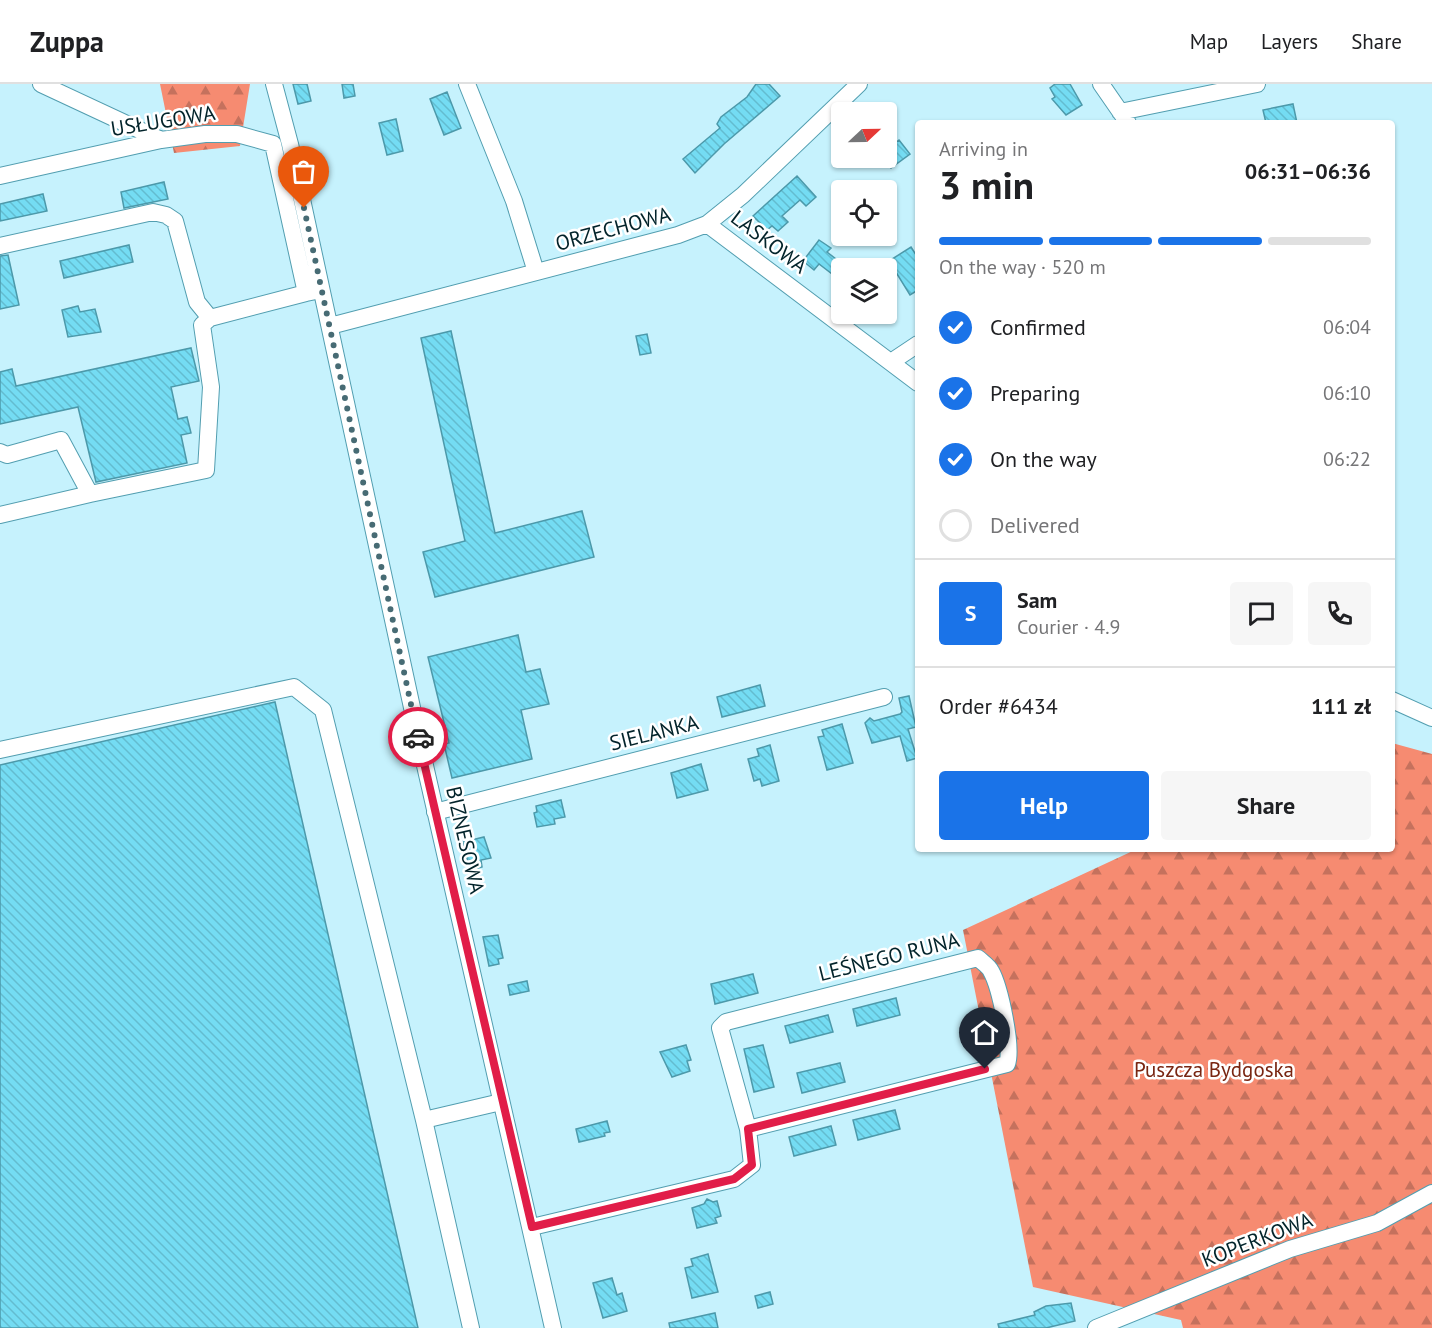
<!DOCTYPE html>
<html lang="en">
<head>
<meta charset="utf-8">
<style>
	:root { --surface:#fff; --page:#f6f6f6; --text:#202124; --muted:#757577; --line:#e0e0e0; --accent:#1a73e8 }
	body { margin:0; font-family:"PT Sans",sans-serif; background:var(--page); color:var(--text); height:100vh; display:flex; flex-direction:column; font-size:22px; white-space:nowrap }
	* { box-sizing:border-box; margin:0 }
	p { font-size:20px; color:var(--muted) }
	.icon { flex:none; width:33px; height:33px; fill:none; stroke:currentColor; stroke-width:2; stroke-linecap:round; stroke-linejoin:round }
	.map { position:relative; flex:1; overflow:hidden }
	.side { position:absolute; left:915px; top:36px; width:480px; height:732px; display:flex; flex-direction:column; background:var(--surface); border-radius:6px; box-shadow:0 2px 4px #0004 }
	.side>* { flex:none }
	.needle { width:39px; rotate:68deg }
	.buttons { position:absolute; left:831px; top:18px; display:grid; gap:12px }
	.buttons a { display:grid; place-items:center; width:66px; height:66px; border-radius:6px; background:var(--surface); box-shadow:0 2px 4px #0004; font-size:30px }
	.pin { position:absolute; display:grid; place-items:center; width:51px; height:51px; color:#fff; margin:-62px -26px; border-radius:50% 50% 50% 0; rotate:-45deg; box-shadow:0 0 6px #0007 }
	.pin .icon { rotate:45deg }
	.courier { position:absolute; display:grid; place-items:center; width:60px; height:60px; margin:-30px; border:4px solid #e11d48; border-radius:50%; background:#fff; color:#222; box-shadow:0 2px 8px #0007 }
	.summary em { font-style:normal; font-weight:700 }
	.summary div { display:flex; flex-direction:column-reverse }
	.summary { display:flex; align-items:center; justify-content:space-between; height:102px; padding:0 24px }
	h1 { font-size:39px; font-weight:700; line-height:45px }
	.bar { display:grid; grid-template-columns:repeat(4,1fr); gap:9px 6px; align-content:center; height:72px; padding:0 24px }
	.bar i { height:8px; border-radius:4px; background:var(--line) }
	.bar .current { background:var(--accent) }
	.bar p { grid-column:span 4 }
	.line { display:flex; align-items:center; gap:15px; padding:0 24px; border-top:2px solid var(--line) }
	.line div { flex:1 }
	.round { display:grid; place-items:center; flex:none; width:63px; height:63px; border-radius:6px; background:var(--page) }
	ol { padding:0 24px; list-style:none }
	li { display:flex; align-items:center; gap:18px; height:66px }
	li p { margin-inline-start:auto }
	li .icon { padding:6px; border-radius:50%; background:var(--accent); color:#fff; stroke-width:4 }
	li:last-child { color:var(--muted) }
	li i { width:33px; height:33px; border:3px solid var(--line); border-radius:50% }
	.button { display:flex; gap:12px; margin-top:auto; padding:12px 24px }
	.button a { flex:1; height:69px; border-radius:6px; background:var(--accent); color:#fff; font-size:24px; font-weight:700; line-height:69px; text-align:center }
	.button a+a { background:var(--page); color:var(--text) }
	header { display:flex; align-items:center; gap:36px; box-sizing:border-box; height:84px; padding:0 30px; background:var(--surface); border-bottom:2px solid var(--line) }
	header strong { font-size:28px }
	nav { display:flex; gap:33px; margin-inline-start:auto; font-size:21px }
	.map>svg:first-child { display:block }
</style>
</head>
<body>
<header>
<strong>Zuppa</strong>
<nav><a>Map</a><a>Layers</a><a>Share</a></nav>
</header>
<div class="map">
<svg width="1432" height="1244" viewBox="0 0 1432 1244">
	<defs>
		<pattern id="forest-firs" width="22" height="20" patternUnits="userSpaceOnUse" patternTransform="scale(1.5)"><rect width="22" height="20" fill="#f68b71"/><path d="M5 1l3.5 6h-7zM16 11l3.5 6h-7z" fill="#c5715d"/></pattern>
		<pattern id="building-back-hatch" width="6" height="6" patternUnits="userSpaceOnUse" patternTransform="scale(1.5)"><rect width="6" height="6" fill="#74dcf3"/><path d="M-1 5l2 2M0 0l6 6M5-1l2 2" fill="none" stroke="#63bcd0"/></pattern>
	</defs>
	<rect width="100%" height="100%" fill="#c6f2fd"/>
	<path fill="url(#forest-firs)" d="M160,0H250L240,62L174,69Z
		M1392,659L1432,670V1244H1183L1181,1236L1033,1203L963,846L1137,765H1392Z"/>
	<path fill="url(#building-back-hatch)" stroke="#4c99aa" stroke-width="1.5" d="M293,0H307L311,17L298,20Z
		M342,0H353L355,12L344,14Z
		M756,0H769L780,12L724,60L695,89L683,75L720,44L717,40L721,33L747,13Z
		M1055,0H1070L1082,21L1066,31L1052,15L1055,13L1050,4Z
		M447,8L461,44L444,51L430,15Z
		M1293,20L1297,39H1266L1263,26Z
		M396,35L403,67L387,71L379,39Z
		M899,56L910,70L891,84L886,78V66Z
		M797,92L816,113L806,122L800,116L782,132L788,138L778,147L772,142L767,146L753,132Z
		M164,98L168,115L124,124L121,108Z
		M43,110L47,127L0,137V120Z
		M819,156L831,164L827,168L845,182L836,193L819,180L814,186L803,177Z
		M129,161L133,178L64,194L60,177Z
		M911,163L918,174V206L910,211L889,177Z
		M8,171L19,221L0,225V172Z
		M78,222L80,228L95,225L101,248L68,253L62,226Z
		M451,247L495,449L582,427L594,473L435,513L423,468L465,457L421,254Z
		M647,250L651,269L640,271L636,252Z
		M191,264L199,297L171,303L178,335L187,333L191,349L181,351L187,379L96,398L78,323L0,340V288L12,285L16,302Z
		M518,551L526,588L540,585L549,620L521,626L532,675L452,694L444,660L449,659L428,573Z
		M760,601L765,622L722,633L717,613Z
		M909,612L916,643L908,645L917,674L907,677L900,652L872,659L865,639L870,634L874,637L900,630L902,628L899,614Z
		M275,618L418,1244H0V681Z
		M842,640L853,679L827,686L818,653L824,652L822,646Z
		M770,661L779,697L762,702L760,695L754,697L748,675L759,672L757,665Z
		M701,680L708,706L677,714L671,689Z
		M561,716L565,733L554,735L555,740L537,743L534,729L537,728L536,722Z
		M484,753L491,774L481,776L482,783L470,786L463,758Z
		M498,851L503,874L498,875L499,880L489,882L483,853Z
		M753,890L758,909L715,920L711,900Z
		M527,897L529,907L510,911L508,901Z
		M896,914L900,931L857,942L853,925Z
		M828,931L833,948L790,959L785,942Z
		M686,961L691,976L687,977L690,987L672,993L660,968Z
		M763,961L774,1003L754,1008L744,965Z
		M840,979L845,998L802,1009L797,989Z
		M895,1026L900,1045L858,1056L853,1036Z
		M607,1037L610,1048L604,1049L605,1052L579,1058L576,1045Z
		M831,1042L836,1061L794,1072L789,1053Z
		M707,1115L713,1118L717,1117L721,1132L715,1134L717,1139L697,1144L692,1124L704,1120Z
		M708,1170L718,1208L692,1214L685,1184L693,1182L691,1175Z
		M612,1194L617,1211L622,1209L627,1227L603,1234L593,1199Z
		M770,1208L773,1220L758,1224L755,1212Z
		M1071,1219L1075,1237L1046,1244H999L998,1240L1035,1231L1034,1228L1046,1222Z
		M715,1229L718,1244H670L669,1239Z"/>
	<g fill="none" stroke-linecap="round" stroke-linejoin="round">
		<g stroke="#529eb0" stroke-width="18">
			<path id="minor" d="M41,0L161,56
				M274,0L290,60L416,642L553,1244
				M467,0L514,117L536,188
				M1101,0L1128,39
				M1120,28L1257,0
				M0,92L161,56L205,50H237L273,60L306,209L316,207
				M707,140L918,299
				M0,162L153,128L166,131L175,137L197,218L210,234
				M330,242L678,151L707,140L743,111L859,0
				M891,278L918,260
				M0,368L7,371L61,356L90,410L206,386L211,303L202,241L210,234L306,209
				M0,431L90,410
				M1392,616L1432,634
				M0,666L294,603L323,626L424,1036L471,1244
				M435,728L884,613
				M424,1036L501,1018
				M532,1143L734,1095L752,1081L748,1045L1007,980C1013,964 1000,903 991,887C989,882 982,878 978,874L726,938L720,944L748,1045
				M1096,1244L1290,1165L1377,1139L1432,1109"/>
		</g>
		<use href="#minor" stroke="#fff" stroke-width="16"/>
	</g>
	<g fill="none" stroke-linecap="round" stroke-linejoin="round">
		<path stroke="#476b74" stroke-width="6" stroke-dasharray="0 10.8" d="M304,124L418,653"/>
		<path stroke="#e11d48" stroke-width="8" d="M418,653L532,1143L734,1095L752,1081L748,1045L985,985"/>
	</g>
	<g text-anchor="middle" stroke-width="5" stroke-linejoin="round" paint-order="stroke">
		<g font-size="21" fill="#02232a" stroke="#fff">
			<text transform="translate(163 37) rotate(-9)" y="7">USŁUGOWA</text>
			<text transform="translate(613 145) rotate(-15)" y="7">ORZECHOWA</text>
			<text transform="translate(769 158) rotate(37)" y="7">LASKOWA</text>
			<text transform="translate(654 649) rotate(-14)" y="7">SIELANKA</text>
			<text transform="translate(465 756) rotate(77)" y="7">BIZNESOWA</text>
			<text transform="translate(889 873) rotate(-14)" y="7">LEŚNEGO RUNA</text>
			<text transform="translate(1257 1156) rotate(-21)" y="7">KOPERKOWA</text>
		</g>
		<g font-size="21" fill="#792612" stroke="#fff">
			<text x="1214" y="993">Puszcza Bydgoska</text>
		</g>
	</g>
</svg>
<div class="buttons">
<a><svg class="needle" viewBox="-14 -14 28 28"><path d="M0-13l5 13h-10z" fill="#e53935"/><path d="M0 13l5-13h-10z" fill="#757577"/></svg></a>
<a><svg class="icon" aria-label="locate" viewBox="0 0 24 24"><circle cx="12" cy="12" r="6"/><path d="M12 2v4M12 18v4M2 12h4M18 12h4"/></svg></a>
<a><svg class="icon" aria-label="layers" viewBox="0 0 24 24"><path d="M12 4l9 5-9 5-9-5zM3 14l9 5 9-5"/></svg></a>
</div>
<div class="pin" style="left:304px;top:124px;background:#ea580c"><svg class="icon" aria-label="bag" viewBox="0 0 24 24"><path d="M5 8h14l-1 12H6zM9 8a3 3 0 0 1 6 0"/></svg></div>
<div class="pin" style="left:985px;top:985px;background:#1f2937"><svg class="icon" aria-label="home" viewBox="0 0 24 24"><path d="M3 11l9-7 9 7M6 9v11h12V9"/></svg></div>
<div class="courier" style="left:418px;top:653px"><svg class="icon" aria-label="car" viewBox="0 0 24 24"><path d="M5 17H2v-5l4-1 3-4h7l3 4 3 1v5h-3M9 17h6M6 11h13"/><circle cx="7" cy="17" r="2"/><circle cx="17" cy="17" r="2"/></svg></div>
<section class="side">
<div class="summary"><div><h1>3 min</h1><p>Arriving in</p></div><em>06:31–06:36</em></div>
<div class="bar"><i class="current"></i><i class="current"></i><i class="current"></i><i></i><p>On the way · 520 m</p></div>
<ol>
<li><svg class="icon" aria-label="check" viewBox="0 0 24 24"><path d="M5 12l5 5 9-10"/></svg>Confirmed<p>06:04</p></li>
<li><svg class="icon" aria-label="check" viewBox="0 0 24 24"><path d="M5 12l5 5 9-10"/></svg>Preparing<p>06:10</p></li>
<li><svg class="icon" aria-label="check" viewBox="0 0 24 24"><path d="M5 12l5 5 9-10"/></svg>On the way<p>06:22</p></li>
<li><i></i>Delivered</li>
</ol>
<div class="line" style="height:108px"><b class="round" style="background:var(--accent);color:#fff">S</b><div><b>Sam</b><p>Courier · 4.9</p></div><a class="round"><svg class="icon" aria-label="chat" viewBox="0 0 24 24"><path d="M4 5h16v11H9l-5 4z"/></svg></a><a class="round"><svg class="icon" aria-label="phone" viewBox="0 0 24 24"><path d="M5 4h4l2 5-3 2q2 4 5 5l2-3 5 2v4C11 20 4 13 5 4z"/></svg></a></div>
<div class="line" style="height:78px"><div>Order #6434</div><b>111 zł</b></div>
<div class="button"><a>Help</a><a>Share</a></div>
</section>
</div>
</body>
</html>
